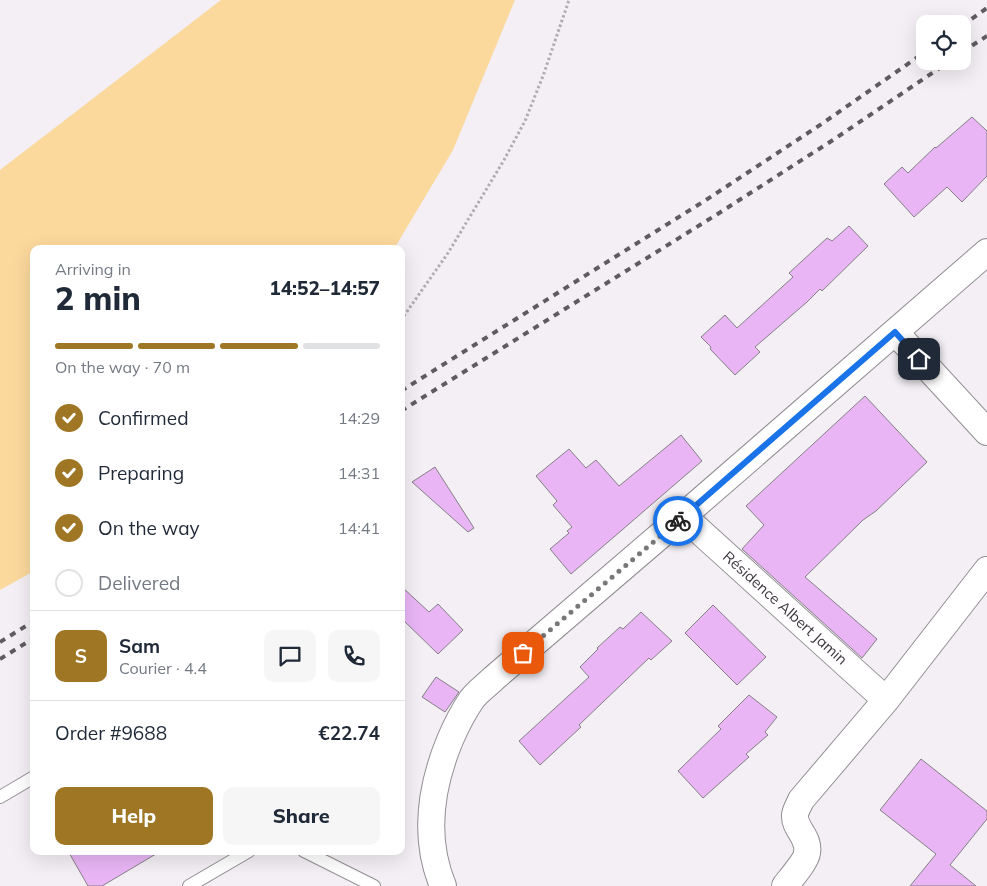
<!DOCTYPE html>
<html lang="en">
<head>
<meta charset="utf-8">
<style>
	:root { --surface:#fff; --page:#f6f6f7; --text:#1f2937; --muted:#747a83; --line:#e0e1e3; --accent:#9f7624 }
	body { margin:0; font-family:Mulish,sans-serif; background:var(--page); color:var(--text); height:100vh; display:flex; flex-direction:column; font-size:19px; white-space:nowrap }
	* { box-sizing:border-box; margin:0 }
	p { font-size:16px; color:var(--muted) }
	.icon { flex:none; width:28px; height:28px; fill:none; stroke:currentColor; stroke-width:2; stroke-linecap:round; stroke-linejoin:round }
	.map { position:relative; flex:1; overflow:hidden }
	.details { position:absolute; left:30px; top:245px; width:375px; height:610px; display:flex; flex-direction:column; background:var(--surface); border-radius:10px; box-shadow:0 5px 20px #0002 }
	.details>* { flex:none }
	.buttons { position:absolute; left:916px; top:15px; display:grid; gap:10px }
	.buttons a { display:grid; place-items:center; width:55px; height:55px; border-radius:10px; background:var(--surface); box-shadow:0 5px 20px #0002; font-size:25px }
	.pin { position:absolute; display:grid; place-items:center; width:42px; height:42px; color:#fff; margin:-21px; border-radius:10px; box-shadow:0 2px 8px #0006 }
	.courier { position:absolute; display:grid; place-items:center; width:50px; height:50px; margin:-25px; border:4px solid #1a73e8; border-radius:50%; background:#fff; color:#222; box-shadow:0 1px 6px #0007 }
	.summary em { font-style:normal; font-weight:800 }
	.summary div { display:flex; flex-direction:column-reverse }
	.summary { display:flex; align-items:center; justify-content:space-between; height:85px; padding:0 25px }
	h1 { font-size:32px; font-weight:800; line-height:38px }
	.bar { display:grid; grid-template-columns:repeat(4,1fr); gap:8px 5px; align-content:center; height:60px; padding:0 25px }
	.bar i { height:6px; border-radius:4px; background:var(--line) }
	.bar .current { background:var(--accent) }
	.bar p { grid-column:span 4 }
	.line { display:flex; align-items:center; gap:12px; padding:0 25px; border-top:1px solid var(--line) }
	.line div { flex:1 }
	.round { display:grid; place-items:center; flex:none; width:52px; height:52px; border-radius:10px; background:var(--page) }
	ol { padding:0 25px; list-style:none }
	li { display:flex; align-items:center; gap:15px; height:55px }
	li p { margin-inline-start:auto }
	li .icon { padding:5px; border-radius:50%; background:var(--accent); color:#fff; stroke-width:4 }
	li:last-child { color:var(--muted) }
	li i { width:28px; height:28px; border:2px solid var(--line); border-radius:50% }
	.cta { display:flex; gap:10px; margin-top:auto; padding:10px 25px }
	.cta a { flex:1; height:58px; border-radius:10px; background:var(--accent); color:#fff; font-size:20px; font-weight:800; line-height:58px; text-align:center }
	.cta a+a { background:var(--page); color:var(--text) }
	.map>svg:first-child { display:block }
</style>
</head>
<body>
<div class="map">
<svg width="987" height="886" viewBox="0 0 987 886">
	<rect width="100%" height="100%" fill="#f3eff4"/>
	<path fill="#fbd89c" d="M221,0H515L453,150L394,249H34V571L0,590V170Z"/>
	<path fill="#e9b5f5" stroke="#848185" d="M972,117L987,131V176L962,202L947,187L914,217L884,184L902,167L908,173L935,147L936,148Z
		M849,226L868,246L822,291L820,289L807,302L755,347L760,352L735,375L710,349L711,347L701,337L725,315L737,328L793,277L789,273L827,238L832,241Z
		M865,396L927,462L876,511L863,520L805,577L877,639L862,658L742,549L764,525L746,506Z
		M681,435L702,461L571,574L550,549L569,533L567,531L572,527L553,505L557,501L536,476L569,449L586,468L596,460L619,486Z
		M435,467L474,528L468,532L412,482Z
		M401,586L429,612L438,604L463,630L438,654L401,618Z
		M713,605L766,657L737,685L685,633Z
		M641,612L672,641L651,660L649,658L579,725L581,727L540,765L519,741L589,677L580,667L598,649L597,648L620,627L623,629Z
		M436,677L459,692L445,712L422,697Z
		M749,695L777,717L765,732L768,735L746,754L749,757L703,798L678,771L721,729L718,726Z
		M921,759L987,811V819L950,865L976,886H910L936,854L880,810Z
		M68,851H161L102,886H88Z"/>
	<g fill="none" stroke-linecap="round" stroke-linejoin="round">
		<g stroke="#928e93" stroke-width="14">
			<path id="lane" d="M0,797L34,777
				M304,851L374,886
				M189,886L249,851"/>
		</g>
		<g stroke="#928e93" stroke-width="28">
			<path id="street" d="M895,332L987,432
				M683,516L886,700
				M443,886C423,838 431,786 450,740C456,726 463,712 472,699C478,691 487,685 494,678L683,516L987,252
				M785,886C791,878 806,861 807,853C810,837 794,829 795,815C795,811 799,805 801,800L886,700L987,570"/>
		</g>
		<path stroke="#b0adb1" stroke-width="3" stroke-dasharray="2.5 2.5" stroke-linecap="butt" d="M401,320L448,253L504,160L525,121L543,76L569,0"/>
		<use href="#lane" stroke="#fff" stroke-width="12"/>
		<use href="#street" stroke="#fff" stroke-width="26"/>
		<path stroke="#5e5c5f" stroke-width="4" stroke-dasharray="6 6" stroke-linecap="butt" d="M962,26L987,8
			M962,52L987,36
			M401,391L706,200L823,123L925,52
			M401,411L716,215L833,140L950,61
			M0,642L34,621
			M0,659L34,638"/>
	</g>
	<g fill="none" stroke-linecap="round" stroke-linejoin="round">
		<path stroke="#7a777a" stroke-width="5" stroke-dasharray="0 9" d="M523,653L678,521"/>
		<path stroke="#1a73e8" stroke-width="6" d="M678,521L895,332L919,359"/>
	</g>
	<g text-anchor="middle" stroke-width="5" stroke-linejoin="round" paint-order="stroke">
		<g font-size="15" fill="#393739" stroke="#fffdff">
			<text transform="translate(785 608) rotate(42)" y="5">Résidence Albert Jamin</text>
		</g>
	</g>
</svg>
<div class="buttons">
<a><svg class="icon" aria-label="locate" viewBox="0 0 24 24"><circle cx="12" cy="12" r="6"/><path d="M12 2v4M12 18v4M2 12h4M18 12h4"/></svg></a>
</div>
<div class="pin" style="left:523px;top:653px;background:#ea580c"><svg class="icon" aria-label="bag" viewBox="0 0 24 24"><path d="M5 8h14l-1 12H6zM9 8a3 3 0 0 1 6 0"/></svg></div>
<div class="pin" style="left:919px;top:359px;background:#1f2937"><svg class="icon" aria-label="home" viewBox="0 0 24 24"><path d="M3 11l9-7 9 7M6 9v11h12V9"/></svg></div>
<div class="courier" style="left:678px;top:521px"><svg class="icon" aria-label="bike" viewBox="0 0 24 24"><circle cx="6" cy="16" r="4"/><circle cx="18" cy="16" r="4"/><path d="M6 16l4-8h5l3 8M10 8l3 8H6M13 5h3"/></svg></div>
<section class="details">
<div class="summary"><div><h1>2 min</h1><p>Arriving in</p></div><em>14:52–14:57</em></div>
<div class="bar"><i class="current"></i><i class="current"></i><i class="current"></i><i></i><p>On the way · 70 m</p></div>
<ol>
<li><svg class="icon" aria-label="check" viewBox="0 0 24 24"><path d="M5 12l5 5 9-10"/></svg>Confirmed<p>14:29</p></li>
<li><svg class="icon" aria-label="check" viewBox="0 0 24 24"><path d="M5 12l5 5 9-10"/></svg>Preparing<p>14:31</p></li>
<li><svg class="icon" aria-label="check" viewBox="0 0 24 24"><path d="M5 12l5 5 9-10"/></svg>On the way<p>14:41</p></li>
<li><i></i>Delivered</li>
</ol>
<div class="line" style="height:90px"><b class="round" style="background:var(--accent);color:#fff">S</b><div><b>Sam</b><p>Courier · 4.4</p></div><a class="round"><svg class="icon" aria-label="chat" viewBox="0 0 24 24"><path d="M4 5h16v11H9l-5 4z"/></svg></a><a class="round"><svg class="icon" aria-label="phone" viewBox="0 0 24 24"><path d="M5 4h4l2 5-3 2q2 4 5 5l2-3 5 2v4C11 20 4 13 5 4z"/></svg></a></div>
<div class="line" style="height:65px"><div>Order #9688</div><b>€22.74</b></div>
<div class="cta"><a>Help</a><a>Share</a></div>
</section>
</div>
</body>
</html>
